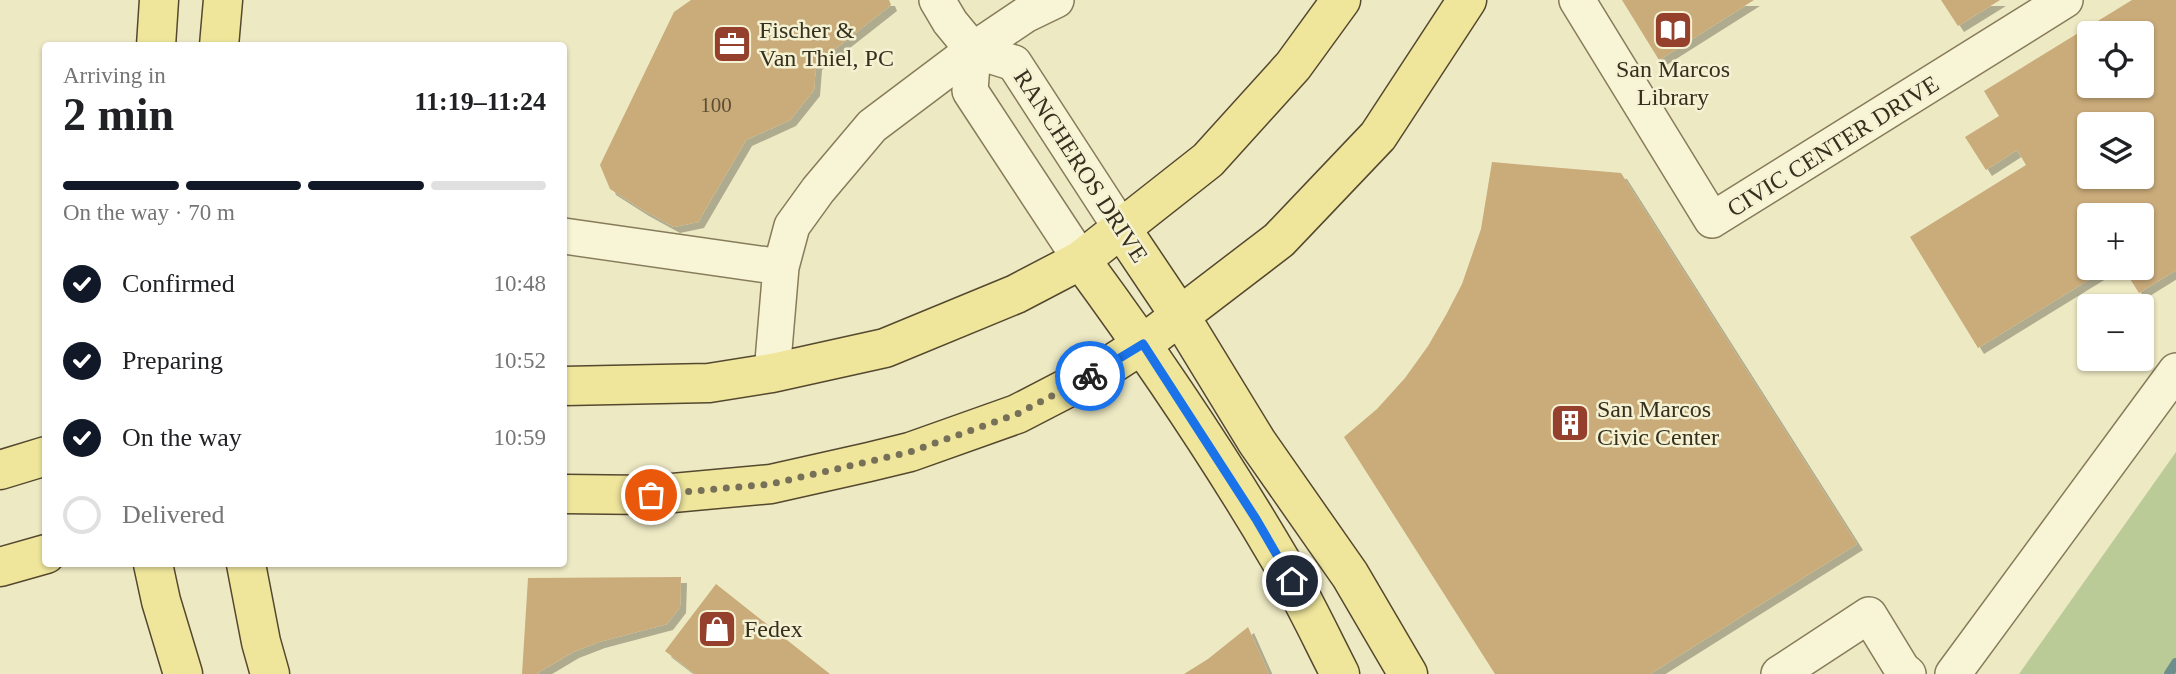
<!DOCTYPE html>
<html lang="en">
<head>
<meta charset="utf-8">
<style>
	:root { --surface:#fff; --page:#f2f2f2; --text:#202124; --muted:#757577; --line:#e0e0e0; --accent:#111827 }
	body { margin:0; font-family:"Times New Roman",serif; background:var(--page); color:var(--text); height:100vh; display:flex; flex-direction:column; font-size:26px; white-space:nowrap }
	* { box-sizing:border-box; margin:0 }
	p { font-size:23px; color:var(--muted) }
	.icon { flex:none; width:38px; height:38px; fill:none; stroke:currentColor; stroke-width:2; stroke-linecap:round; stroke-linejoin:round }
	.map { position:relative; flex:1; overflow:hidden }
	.drawer { position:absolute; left:42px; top:42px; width:525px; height:525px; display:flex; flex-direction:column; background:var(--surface); border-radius:7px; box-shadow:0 2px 5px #0004 }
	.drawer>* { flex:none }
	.tools { position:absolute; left:2077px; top:21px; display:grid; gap:14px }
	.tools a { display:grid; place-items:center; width:77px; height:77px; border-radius:7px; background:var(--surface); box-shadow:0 2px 5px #0004; font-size:35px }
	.pin { position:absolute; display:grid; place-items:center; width:60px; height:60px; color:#fff; margin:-30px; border:4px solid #fff; border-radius:50%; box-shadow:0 2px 7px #0007 }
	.courier { position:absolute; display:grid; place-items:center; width:70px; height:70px; margin:-35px; border:5px solid #1a73e8; border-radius:50%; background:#fff; color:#222; box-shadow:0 2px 9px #0007 }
	.headline em { font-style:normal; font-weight:700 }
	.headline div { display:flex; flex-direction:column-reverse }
	.headline { display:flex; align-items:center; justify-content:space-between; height:119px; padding:0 21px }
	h1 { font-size:46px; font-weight:700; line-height:52px }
	.bar { display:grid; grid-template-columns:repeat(4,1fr); gap:10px 7px; align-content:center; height:84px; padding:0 21px }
	.bar i { height:9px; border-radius:5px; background:var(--line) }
	.bar .current { background:var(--accent) }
	.bar p { grid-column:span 4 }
	ol { padding:0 21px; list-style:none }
	li { display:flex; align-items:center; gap:21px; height:77px }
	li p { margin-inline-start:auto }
	li .icon { padding:7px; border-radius:50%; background:var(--accent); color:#fff; stroke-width:4 }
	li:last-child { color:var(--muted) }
	li i { width:38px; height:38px; border:4px solid var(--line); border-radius:50% }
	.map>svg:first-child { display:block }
</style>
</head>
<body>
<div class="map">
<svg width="2176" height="674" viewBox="0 0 2176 674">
	<defs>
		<filter id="shadow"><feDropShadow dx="6" dy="6" stdDeviation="0" flood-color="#0004"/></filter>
	</defs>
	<rect width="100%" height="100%" fill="#ede9c3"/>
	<path fill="#bacb97" d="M2176,452V674H2019Z"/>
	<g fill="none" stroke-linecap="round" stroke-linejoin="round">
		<path stroke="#6c8e8c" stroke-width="10" d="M2169,674L2176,663"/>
	</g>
	<path fill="#caab7a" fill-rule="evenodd" filter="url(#shadow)" d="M691,0H889L891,5L816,64L814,90L790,120L746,140L698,222L674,227L643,210L610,189L600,165L674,12Z
		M1622,0H1754L1659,60Z
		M1941,0H2000L1958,26Z
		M2132,0H2176V270L2139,293L2123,268H2142V215H2090V268H2108L1978,348L1910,237L2026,165L2017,150L1986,170L1965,137L1999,116L1984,91ZM2090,33H2142V86H2090ZM2090,124H2142V177H2090Z
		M1492,162L1621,173L1857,544L1650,674H1495L1344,437L1377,409L1405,378L1428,346L1446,315L1462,284L1481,229Z
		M681,577L680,607L667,624L599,642L573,652L536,674H522L528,578Z
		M716,584L830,674H695L665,651Z
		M1248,627L1269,674H1184L1208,659Z"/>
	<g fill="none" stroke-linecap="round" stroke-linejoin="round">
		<g stroke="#877b5a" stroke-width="38">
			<path id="minor" d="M937,0L950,22L973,50
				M1577,0L1712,220L2065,0
				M973,50L970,91L1081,260
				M973,50L1014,63L1121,228
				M564,236L781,267
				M772,373L781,267L792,226L818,190L872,126L973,50L1025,15L1056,0
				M1779,674L1869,615L1902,669L1908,674
				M1953,674L2176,371"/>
		</g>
		<g stroke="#54482f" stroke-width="41">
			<path id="major" d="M156,46L159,0
				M219,46L223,0
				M1121,228L1180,316L1257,442L1350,575L1408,674
				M1081,260C1151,355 1218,454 1278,556C1301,594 1320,635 1340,674
				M564,386L709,383L772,373L885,348L1016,294L1081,260L1208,160L1293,66L1341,0
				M0,470L46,456
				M564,494L651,495L771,484L869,462L910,452L1017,414L1104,369L1143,344L1279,240L1378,136L1467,0
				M153,564L161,601L183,674
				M246,564L261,642L270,674
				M0,567L46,554"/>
		</g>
		<use href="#minor" stroke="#f8f5d6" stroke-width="35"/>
		<use href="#major" stroke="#efe69c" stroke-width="38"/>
	</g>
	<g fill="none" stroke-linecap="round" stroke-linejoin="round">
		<path stroke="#777058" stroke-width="7" stroke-dasharray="0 12.6" d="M651,495L771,484L910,452L1017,414L1090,376"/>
		<path stroke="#1a73e8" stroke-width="9" d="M1090,376L1143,344L1256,519L1292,581"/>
	</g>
	<defs>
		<g id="library-square" transform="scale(2.0125)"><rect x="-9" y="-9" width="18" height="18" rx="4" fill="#94402c" stroke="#f4f2d3"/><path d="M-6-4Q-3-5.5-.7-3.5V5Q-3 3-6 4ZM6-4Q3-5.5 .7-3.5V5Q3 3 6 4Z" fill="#fff"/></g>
		<g id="office-square" transform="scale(2.0125)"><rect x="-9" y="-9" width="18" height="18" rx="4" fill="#94402c" stroke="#f4f2d3"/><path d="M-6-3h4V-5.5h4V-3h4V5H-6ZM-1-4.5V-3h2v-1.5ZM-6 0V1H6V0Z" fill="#fff"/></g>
		<g id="building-square" transform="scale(2.0125)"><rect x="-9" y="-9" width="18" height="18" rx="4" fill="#94402c" stroke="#f4f2d3"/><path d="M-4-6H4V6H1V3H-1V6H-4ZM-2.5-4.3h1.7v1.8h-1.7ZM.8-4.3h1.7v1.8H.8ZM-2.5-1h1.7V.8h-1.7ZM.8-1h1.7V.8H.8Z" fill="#fff"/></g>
		<g id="shop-square" transform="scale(2.0125)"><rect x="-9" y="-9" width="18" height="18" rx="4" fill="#94402c" stroke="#f4f2d3"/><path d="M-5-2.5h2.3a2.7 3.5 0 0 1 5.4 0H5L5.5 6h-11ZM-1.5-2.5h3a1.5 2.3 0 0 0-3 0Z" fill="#fff"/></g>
	</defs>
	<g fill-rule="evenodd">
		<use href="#library-square" x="1673" y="30"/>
		<use href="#office-square" x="732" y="44"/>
		<use href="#building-square" x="1570" y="423"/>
		<use href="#shop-square" x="717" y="629"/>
	</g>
	<g text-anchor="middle" stroke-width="5" stroke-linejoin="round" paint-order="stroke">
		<g font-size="21" fill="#5c4e35">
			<text x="716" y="112">100</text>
		</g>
		<g font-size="24" fill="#372f1e" stroke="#f4f2d3" text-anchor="start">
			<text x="759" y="38">Fischer &amp;<tspan x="759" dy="28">Van Thiel, PC</tspan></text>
			<text x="1673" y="77" text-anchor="middle">San Marcos<tspan x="1673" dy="28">Library</tspan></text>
			<text x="1597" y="417">San Marcos<tspan x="1597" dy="28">Civic Center</tspan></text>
			<text x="744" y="637">Fedex</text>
		</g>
		<g font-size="24" fill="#372f1e" stroke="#f4f2d3">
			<text transform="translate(1833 146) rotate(-32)" y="8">CIVIC CENTER DRIVE</text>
			<text transform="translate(1081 166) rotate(57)" y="8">RANCHEROS DRIVE</text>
		</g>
	</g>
</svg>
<div class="tools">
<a><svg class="icon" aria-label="locate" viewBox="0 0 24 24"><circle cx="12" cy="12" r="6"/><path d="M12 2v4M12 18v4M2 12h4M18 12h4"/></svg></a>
<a><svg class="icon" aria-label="layers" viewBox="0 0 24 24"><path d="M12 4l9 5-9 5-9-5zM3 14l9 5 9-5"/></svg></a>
<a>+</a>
<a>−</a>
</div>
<div class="pin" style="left:651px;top:495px;background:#ea580c"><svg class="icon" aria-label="bag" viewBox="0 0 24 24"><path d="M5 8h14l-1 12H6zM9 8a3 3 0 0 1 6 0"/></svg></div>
<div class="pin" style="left:1292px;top:581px;background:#1f2937"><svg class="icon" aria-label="home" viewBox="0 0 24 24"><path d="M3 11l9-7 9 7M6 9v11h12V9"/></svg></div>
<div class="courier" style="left:1090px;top:376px"><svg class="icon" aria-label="bike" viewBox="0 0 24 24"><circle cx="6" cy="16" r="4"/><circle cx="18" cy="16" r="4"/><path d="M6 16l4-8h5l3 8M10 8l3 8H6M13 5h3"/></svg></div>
<section class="drawer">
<div class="headline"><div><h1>2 min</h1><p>Arriving in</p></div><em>11:19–11:24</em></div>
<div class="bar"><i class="current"></i><i class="current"></i><i class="current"></i><i></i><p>On the way · 70 m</p></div>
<ol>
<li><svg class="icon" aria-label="check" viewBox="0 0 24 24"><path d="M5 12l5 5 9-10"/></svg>Confirmed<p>10:48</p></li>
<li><svg class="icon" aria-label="check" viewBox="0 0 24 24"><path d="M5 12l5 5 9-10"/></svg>Preparing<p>10:52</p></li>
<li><svg class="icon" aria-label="check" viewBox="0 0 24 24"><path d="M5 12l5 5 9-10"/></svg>On the way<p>10:59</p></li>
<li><i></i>Delivered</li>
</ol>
</section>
</div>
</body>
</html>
